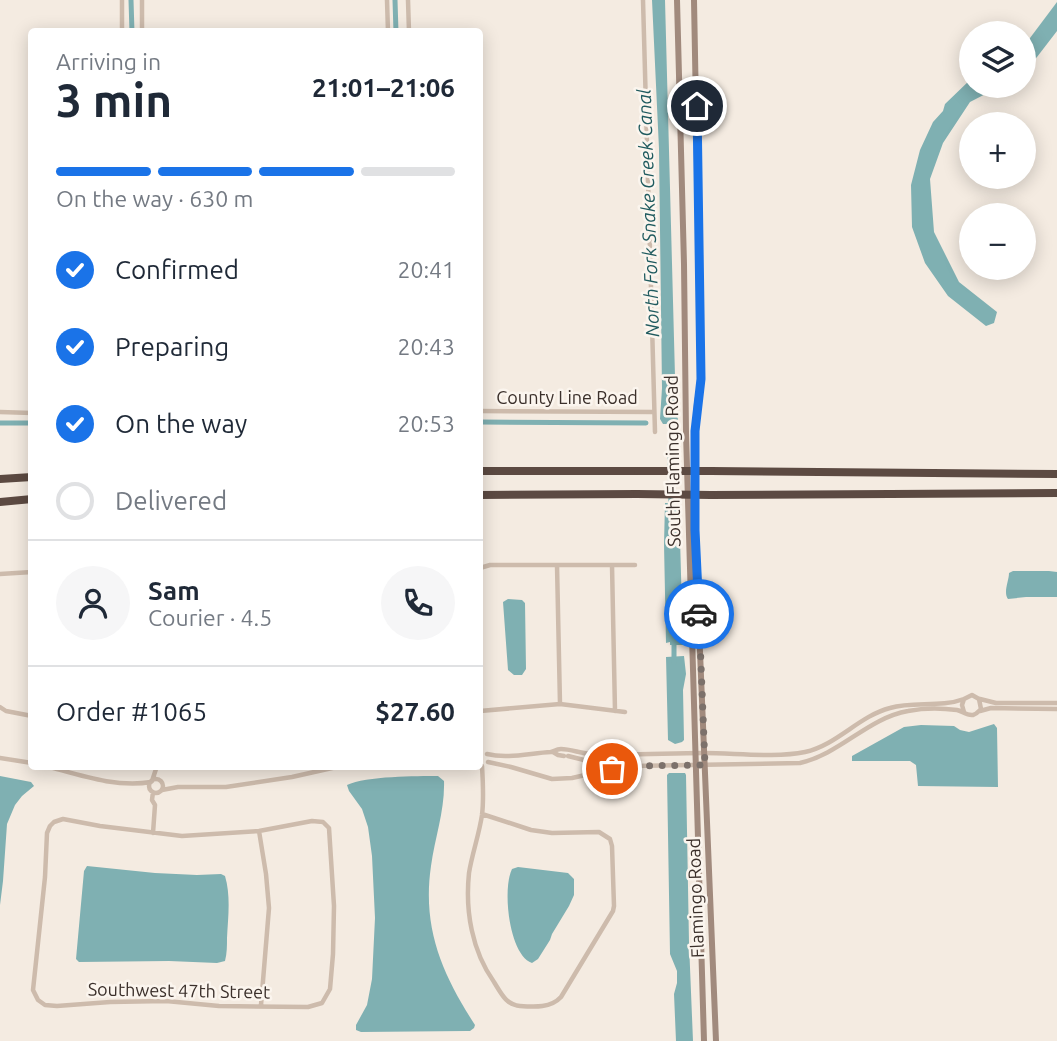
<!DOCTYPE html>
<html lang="en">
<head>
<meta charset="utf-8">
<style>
	:root { --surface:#fff; --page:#f6f6f7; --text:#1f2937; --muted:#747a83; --line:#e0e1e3; --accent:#1a73e8 }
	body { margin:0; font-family:Ubuntu,sans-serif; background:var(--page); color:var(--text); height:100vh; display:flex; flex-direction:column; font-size:26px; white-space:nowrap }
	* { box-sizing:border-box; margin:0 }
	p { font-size:23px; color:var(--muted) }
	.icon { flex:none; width:38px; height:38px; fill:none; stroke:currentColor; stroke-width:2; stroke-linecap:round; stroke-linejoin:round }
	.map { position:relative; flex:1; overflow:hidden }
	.details { position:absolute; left:28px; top:28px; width:455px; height:742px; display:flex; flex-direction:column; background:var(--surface); border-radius:7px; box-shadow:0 4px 18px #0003 }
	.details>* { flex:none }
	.buttons { position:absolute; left:959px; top:21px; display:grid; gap:14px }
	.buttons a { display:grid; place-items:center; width:77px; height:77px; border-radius:50%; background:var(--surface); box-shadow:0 4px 18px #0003; font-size:35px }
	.pin { position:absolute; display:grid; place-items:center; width:60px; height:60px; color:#fff; margin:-30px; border:4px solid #fff; border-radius:50%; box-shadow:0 2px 7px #0007 }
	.courier { position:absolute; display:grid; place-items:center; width:70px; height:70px; margin:-35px; border:5px solid #1a73e8; border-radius:50%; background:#fff; color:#222; box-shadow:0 2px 9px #0007 }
	.headline em { font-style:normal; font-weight:600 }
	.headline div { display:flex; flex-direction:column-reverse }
	.headline { display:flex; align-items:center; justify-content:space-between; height:119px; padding:0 28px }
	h1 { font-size:46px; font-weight:600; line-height:52px }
	.bar { display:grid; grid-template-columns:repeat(4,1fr); gap:10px 7px; align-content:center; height:84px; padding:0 28px }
	.bar i { height:9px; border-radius:5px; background:var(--line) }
	.bar .selected { background:var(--accent) }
	.bar p { grid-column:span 4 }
	.line { display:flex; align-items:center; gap:18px; padding:0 28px; border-top:2px solid var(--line) }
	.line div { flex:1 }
	.round { display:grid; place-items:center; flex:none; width:74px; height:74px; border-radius:37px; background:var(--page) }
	ol { padding:0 28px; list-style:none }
	li { display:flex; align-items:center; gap:21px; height:77px }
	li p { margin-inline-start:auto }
	li .icon { padding:7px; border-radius:50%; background:var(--accent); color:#fff; stroke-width:4 }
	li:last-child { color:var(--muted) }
	li i { width:38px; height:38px; border:4px solid var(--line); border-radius:50% }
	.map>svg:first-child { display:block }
</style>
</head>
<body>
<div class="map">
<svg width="1057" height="1041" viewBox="0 0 1057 1041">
	<rect width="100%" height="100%" fill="#f4ebe1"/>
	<path fill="#7fb0b2" d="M652,0H665L676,414L678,419L676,424H663L660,419L662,388L659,149Z
		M1057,2V31L1037,57L1024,70V46Z
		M971,79V86H1001L970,102L943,143L930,179L934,232L959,282L997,312L994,323L986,326L948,296L925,263L912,227L911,185L920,150L933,122L943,111L945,104Z
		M665,503H679L683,645H670V642L666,643L664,544Z
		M1013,571H1049L1057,572V597H1026L1008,599C1003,592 1009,581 1009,573Z
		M508,599L522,600L525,603L526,669L522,675H514L508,670L503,602Z
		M684,656L686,674L683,690L684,740L682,742L675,744L668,740L666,657Z
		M994,724L997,728L998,787L918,786L916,765L910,761H852V756L904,727L921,725L954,726L960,730L969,732Z
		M669,773H685L686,775L689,943L693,1041H676L674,994L677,983V971L670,954L667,775Z
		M0,776L31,782L34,786L22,796L15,805L7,824L3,881L0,905Z
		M438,776L444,781C445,810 435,837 431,866C422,928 442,974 475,1025L474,1028L470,1031H466L361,1032L356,1030V1025L367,1005L372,979L375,918L372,856L368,827L362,809L349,791L347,785C366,776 417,776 438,776Z
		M87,866L155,873L197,875L221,874L225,876C231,896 228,918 227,938C227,946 227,953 225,961L217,963L169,961L79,962L76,959L84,871Z
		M518,867L568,873L574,879V895L569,906L552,934L550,940L538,959L532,963C509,955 502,889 512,869Z"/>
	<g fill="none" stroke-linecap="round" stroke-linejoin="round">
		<path stroke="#7fb0b2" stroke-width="5" d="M131,0L132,32
			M395,0L396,32
			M480,422L646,423
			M0,423H32
			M670,458L671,508
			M674,640V662"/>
		<path stroke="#cdbbac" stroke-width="4.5" d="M122,0V32
			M142,0V32
			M387,0L388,32
			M408,0L409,32
			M643,0L655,432
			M480,411L654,412
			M0,412L32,413
			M557,565L560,704
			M612,565L615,711
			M480,568L490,565H635
			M0,574L32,572
			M980,699L996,703H1057
			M0,707L6,711L32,716
			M480,710V751
			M480,711L560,704L625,712
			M980,711L991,708L1057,709
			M553,752L558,755L564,756
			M487,754C508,759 530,753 551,752C554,751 557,749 561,749C571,749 582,754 592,754C630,756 667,753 704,753C735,753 776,758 805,752C837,745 859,716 890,708C914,701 940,708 964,699
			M568,756L588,761L606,757
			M0,758L32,763
			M488,762L511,767L552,779L572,778L612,769L632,766L800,763C840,754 868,718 908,711C923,708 942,708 957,710C962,711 967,716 973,715C977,714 978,712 981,709L979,699L972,695L964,699L962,705L964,712
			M46,766C80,775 116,788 151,782
			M482,766C483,782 484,799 482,815C479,835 472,854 469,873C465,911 472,951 494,982C501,993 506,1005 520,1006C535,1007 551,1008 561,997L613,911L614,906L612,846L610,839L599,832L552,833L531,830L482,814
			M149 786a7 7 0 1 1 14 0a7 7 0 1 1-14 0Z
			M152,781L157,766
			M162,790L178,787H226L292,777L341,766
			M153,792L152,800L155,805L153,833
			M63,819L100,826L182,836L259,831L312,821L323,822L329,828L334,906L333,954L330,989L322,1003L308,1007L219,1006L166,1001L110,1002L57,1006L45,1005L38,1000L33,990L45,877L47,833L50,826L54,822Z
			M259,831L266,874L269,908L261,1005"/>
		<path stroke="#a18a7d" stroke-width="6" d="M677,0L684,264L686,433L704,1041
			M694,0L701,379L697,403L695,431V530L716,1041"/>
		<path stroke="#5c4a42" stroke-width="8" d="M480,471H638
			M711,471L1057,474
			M0,479L32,477
			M480,495L637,494
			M711,495L1057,493
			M0,502L32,499"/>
		<path stroke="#5c4a42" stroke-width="8" d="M638,471H711
			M637,494L711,495"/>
	</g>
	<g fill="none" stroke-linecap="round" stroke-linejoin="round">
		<path stroke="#7c716b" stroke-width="7" stroke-dasharray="0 12.6" d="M612,769L632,766L705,765L699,614"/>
		<path stroke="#1a73e8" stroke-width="9" d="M697,106L701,379L695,431V530L699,614"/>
	</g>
	<g text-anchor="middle" stroke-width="5" stroke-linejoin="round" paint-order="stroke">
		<g font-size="18" fill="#3b302b" stroke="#fbf5ee">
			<text x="567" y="404">County Line Road</text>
			<text transform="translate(673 461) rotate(-91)" y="6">South Flamingo Road</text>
			<text transform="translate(696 898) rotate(-92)" y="6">Flamingo Road</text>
			<text transform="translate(179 991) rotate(1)" y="6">Southwest 47th Street</text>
		</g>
		<g font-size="19" font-style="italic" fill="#1f5a5e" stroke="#fbf5ee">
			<text transform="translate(648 213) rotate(-92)" y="7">North Fork Snake Creek Canal</text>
		</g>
	</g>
</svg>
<div class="buttons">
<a><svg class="icon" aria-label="layers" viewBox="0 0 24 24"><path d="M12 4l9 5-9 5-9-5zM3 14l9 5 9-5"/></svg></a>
<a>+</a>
<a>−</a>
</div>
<div class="pin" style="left:612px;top:769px;background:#ea580c"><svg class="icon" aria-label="bag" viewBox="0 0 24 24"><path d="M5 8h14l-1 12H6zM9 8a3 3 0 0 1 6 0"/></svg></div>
<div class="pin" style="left:697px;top:106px;background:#1f2937"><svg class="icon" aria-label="home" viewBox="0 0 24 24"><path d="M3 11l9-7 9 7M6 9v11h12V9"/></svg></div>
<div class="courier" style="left:699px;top:614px"><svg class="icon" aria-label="car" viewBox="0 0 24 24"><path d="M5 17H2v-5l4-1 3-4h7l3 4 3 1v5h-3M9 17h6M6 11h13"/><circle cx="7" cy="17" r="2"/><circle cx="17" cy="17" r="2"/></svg></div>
<section class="details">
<div class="headline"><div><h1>3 min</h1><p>Arriving in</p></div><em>21:01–21:06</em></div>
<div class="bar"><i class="selected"></i><i class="selected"></i><i class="selected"></i><i></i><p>On the way · 630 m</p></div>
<ol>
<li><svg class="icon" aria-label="check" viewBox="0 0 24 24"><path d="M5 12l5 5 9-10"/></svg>Confirmed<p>20:41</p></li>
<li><svg class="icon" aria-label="check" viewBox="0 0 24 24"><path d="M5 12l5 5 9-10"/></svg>Preparing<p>20:43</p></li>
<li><svg class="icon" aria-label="check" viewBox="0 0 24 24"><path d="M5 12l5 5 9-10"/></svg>On the way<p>20:53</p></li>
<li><i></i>Delivered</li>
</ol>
<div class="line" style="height:126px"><a class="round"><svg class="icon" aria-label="person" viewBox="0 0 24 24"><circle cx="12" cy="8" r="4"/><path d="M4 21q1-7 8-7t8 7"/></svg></a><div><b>Sam</b><p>Courier · 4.5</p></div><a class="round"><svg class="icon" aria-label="phone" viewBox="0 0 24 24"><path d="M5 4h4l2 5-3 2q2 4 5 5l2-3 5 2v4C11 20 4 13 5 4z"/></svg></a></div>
<div class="line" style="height:91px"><div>Order #1065</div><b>$27.60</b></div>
</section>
</div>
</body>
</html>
